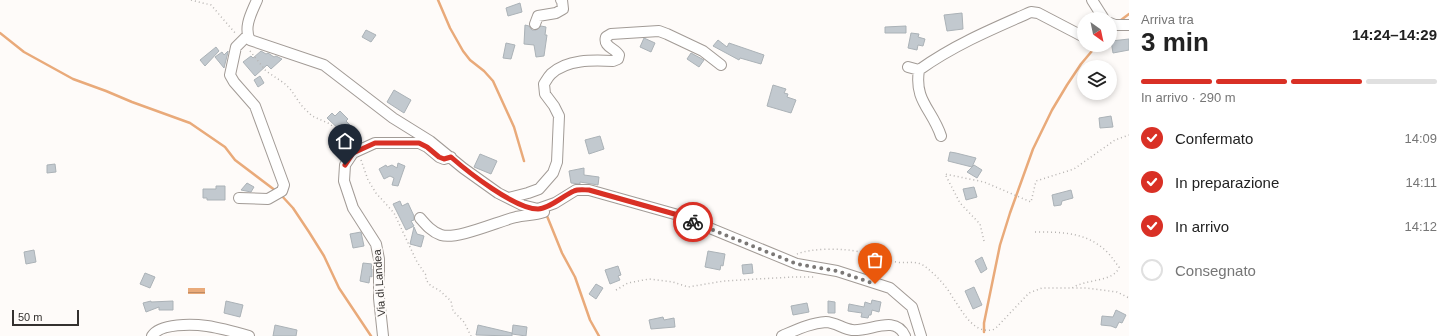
<!DOCTYPE html>
<html lang="it">
<head>
<meta charset="utf-8">
<style>
	:root { --surface:#fff; --page:#f6f6f6; --text:#222; --muted:#767676; --line:#e0e0e0; --accent:#d93025 }
	body { margin:0; font-family:Helvetica,sans-serif; background:var(--page); color:var(--text); height:100vh; display:flex; flex-direction:column; font-size:15px; white-space:nowrap }
	* { box-sizing:border-box; margin:0 }
	p { font-size:13px; color:var(--muted) }
	.icon { flex:none; width:22px; height:22px; fill:none; stroke:currentColor; stroke-width:2; stroke-linecap:round; stroke-linejoin:round }
	.map { position:relative; flex:1; overflow:hidden }
	.sheet { display:flex; flex-direction:column; background:var(--surface); width:320px }
	.sheet>* { flex:none }
	.needle { width:26px; rotate:147deg }
	.controls { position:absolute; left:1077px; top:12px; display:grid; gap:8px }
	.controls a { display:grid; place-items:center; width:40px; height:40px; border-radius:50%; background:var(--surface); box-shadow:0 2px 6px #0003; font-size:20px }
	.scale { position:absolute; left:12px; bottom:10px; width:67px; box-sizing:border-box; padding-left:4px; border:2px solid #34312f; border-top:0; font-size:11px; line-height:14px; white-space:nowrap; color:#34312f; -webkit-text-stroke:3px #fefbf9; paint-order:stroke }
	.pin { position:absolute; display:grid; place-items:center; width:34px; height:34px; color:#fff; margin:-41px -17px; border-radius:50% 50% 50% 0; rotate:-45deg; box-shadow:0 0 4px #0007 }
	.pin .icon { rotate:45deg }
	.courier { position:absolute; display:grid; place-items:center; width:40px; height:40px; margin:-20px; border:3px solid #d93025; border-radius:50%; background:#fff; color:#222; box-shadow:0 1px 5px #0007 }
	.overview em { font-style:normal; font-weight:800 }
	.overview div { display:flex; flex-direction:column-reverse }
	.overview { display:flex; align-items:center; justify-content:space-between; height:68px; padding:0 12px }
	h1 { font-size:26px; font-weight:800; line-height:30px }
	.bar { display:grid; grid-template-columns:repeat(4,1fr); gap:6px 4px; align-content:center; height:48px; padding:0 12px }
	.bar i { height:5px; border-radius:3px; background:var(--line) }
	.bar .on { background:var(--accent) }
	.bar p { grid-column:span 4 }
	ol { padding:0 12px; list-style:none }
	li { display:flex; align-items:center; gap:12px; height:44px }
	li p { margin-inline-start:auto }
	li .icon { padding:4px; border-radius:50%; background:var(--accent); color:#fff; stroke-width:4 }
	li:last-child { color:var(--muted) }
	li i { width:22px; height:22px; border:2px solid var(--line); border-radius:50% }
	main { display:flex; flex:1; min-height:0 }
	.map>svg:first-child { display:block }
</style>
</head>
<body>
<main>
<div class="map">
<svg width="1129" height="336" viewBox="0 0 1129 336">
	<defs>
		<pattern id="water-rules" width="6" height="5" patternUnits="userSpaceOnUse"><rect width="6" height="5" fill="#e9aa7a"/><path d="M0 2.5h6" fill="none" stroke="#be8b64"/></pattern>
	</defs>
	<rect width="100%" height="100%" fill="#fefbf9"/>
	<path fill="url(#water-rules)" d="M188,288H205V294H188Z"/>
	<g fill="none" stroke-linecap="round" stroke-linejoin="round">
		<path stroke="#e9aa7a" stroke-width="2.5" d="M438,0L450,28L463,51L470,60L484,71L493,81L514,127L524,161
			M1121,20L1129,14
			M0,33L24,52L73,79L106,91L132,102L190,123L225,147L235,160L276,191
			M281,195L293,208L309,232L324,256L339,288L371,336
			M547,216L562,253L575,277L590,320L599,336
			M984,332V323L1000,245L1010,213L1033,149L1052,110L1067,85L1081,64L1097,45"/>
	</g>
	<path fill="#c2c9cf" stroke="#abb2b7" d="M520,3L522,12L508,16L506,8Z
		M962,13L963,29L947,31L944,15Z
		M525,25L529,26L532,30H536L541,26L546,27L545,35H547L544,56L536,57L534,45L524,44Z
		M906,26V33H885V27Z
		M366,30L376,35L371,42L362,37Z
		M911,33L919,34L918,37L925,39L923,46L918,45L917,50L908,48Z
		M644,38L655,43L651,52L640,47Z
		M1129,39V50L1113,53L1111,41Z
		M718,40L727,47L729,43L764,55L761,64L740,58L739,60L713,46Z
		M506,43L515,45L511,59L503,58Z
		M216,47L219,51L205,66L200,60Z
		M228,51V52L224,68L215,57L222,52L224,55Z
		M261,51L266,54L268,53L274,57L276,56L282,59L271,69L267,65L255,76L243,62L251,56L253,58Z
		M691,53L704,60L699,67L687,59Z
		M260,76L264,83L258,87L254,80Z
		M773,85L786,89L784,93L788,94L787,97L796,100L791,113L767,106Z
		M394,90L411,100L404,113L387,102Z
		M340,111L348,119L346,121L352,127L344,134L327,118L332,113L335,116Z
		M1111,116L1113,127L1100,128L1099,118Z
		M600,136L604,149L589,154L585,140Z
		M950,152L956,153L976,158L972,167L948,161Z
		M480,154L497,161L491,174L474,167Z
		M398,163L405,166L398,186L392,185L394,178L390,176L384,179L379,169L386,165L387,167L392,165L397,168Z
		M55,164L56,172L47,173V165Z
		M974,165L982,170L977,178L967,172Z
		M584,168V175L599,177L598,185L580,182V184L571,183L569,171Z
		M247,183L254,187L251,192L241,190Z
		M216,186H225V200H207V198H203V189H216Z
		M974,187L977,197L966,200L963,189Z
		M1071,190L1073,198L1062,201L1061,205L1054,206L1052,195Z
		M400,201L402,206L408,203L414,216V220L411,221L414,226L406,230L393,204Z
		M414,227L417,234L424,236L421,247L410,244Z
		M361,232L364,246L353,248L350,234Z
		M34,250L36,262L26,264L24,252Z
		M708,251L725,254L723,266L721,265L720,270L705,267Z
		M982,257L987,269L981,273L975,261Z
		M363,263L372,264L371,269H372V277L370,276L369,283L360,281Z
		M752,264L753,273L743,274L742,265Z
		M618,266L621,275L618,276L620,280L610,284L605,270Z
		M145,273L155,277L150,288L140,284Z
		M596,284L603,288L596,299L589,294Z
		M974,287L982,305L973,309L965,291Z
		M872,300L881,302L879,312L872,310L871,315H869L868,318L861,317L862,313L848,311L849,304L864,307L865,302L871,304Z
		M151,301V302L173,301V310H159V307L146,312L143,303Z
		M226,301L243,305L240,317L224,313Z
		M828,301L835,302V313H828Z
		M807,303L809,312L793,315L791,306Z
		M1116,310L1126,315L1122,323L1119,322L1116,328L1111,326L1101,325L1102,316L1113,317Z
		M663,317L664,320L674,318L675,327L651,329L649,320Z
		M275,325L297,330L296,336H273Z
		M478,325L512,333V336L476,335Z
		M513,325L527,327L526,336L512,334Z"/>
	<g fill="none" stroke-linecap="round" stroke-linejoin="round">
		<g stroke="#a29b96" stroke-width="12">
			<path id="minor" d="M257,0C252,12 243,27 250,40L324,65L393,118L430,141L463,168L498,193L522,205L538,209L555,203L576,190H589L678,215L797,264L837,271L890,288L912,307L921,336
				M1092,0L1104,19
				M1110,23L1115,25H1129
				M535,24L538,16L556,13L563,9L562,0H561
				M908,67L919,70C954,45 992,29 1031,12L1038,13L1084,37
				M919,70C914,101 932,109 941,136
				M239,198L268,199L282,191L284,185L255,106L234,82L230,75L236,47L247,36
				M509,198L528,193L539,189L553,173L557,162L559,116L554,106L545,94L544,84C546,81 548,77 551,74C567,59 593,60 613,61L618,59L619,55C615,48 603,47 606,37L611,34L659,31L667,34L703,51L721,65
				M420,218C426,225 432,232 441,235C457,240 499,221 516,217C526,215 535,215 544,212
				M152,336C160,323 193,324 207,326C221,328 235,332 249,336
				M383,336L379,298V259L376,244L353,208L344,181L345,165L353,153L375,143H419L427,147L439,157L444,159L451,157
				M782,336C796,330 810,323 826,322C834,322 844,329 852,330C870,332 895,314 905,336"/>
		</g>
		<path stroke="#b6b3b1" stroke-width="1.5" stroke-dasharray="1 3" stroke-linecap="butt" d="M191,0L211,5L236,34
			M250,51L266,71L284,83L291,90L301,105L312,116L330,124L352,144
			M361,160L368,180L376,193L394,213L417,262L426,275V280L431,286L439,290L451,301L453,311L464,322L471,336
			M1035,232C1062,232 1087,232 1107,252C1112,257 1115,262 1119,267C1115,282 1085,279 1072,288
			M984,241L980,224L960,203L945,174L984,182L1031,202L1036,181L1074,169L1115,140L1129,135
			M797,254C810,248 846,248 860,252C872,254 884,260 896,262C907,264 917,259 927,268C937,276 947,287 953,298C963,312 974,336 995,329L1029,293L1042,288H1086L1117,292L1129,298
			M616,290L628,283L649,279L673,282L688,287L724,281L792,277H815"/>
		<use href="#minor" stroke="#fff" stroke-width="10"/>
	</g>
	<g fill="none" stroke-linecap="round" stroke-linejoin="round">
		<path stroke="#7b7876" stroke-width="4" stroke-dasharray="0 7.2" d="M693,222L797,264L837,271L875,284"/>
		<path stroke="#d93025" stroke-width="5" d="M345,165L353,153L375,143H419L427,147L439,157L444,159L451,157C468,172 515,209 538,209C549,209 564,195 574,191C578,189 584,190 589,190L678,215L693,222"/>
	</g>
	<g text-anchor="middle" stroke-width="4" stroke-linejoin="round" paint-order="stroke">
		<g font-size="11" fill="#34312f" stroke="#fefbf9">
			<text transform="translate(379 283) rotate(-94)" y="4">Via di Landea</text>
		</g>
	</g>
</svg>
<div class="controls">
<a><svg class="needle" viewBox="-14 -14 28 28"><path d="M0-13l5 13h-10z" fill="#e53935"/><path d="M0 13l5-13h-10z" fill="#767676"/></svg></a>
<a><svg class="icon" aria-label="layers" viewBox="0 0 24 24"><path d="M12 4l9 5-9 5-9-5zM3 14l9 5 9-5"/></svg></a>
</div>
<div class="scale">50 m</div>
<div class="pin" style="left:875px;top:284px;background:#ea580c"><svg class="icon" aria-label="bag" viewBox="0 0 24 24"><path d="M5 8h14l-1 12H6zM9 8a3 3 0 0 1 6 0"/></svg></div>
<div class="pin" style="left:345px;top:165px;background:#1f2937"><svg class="icon" aria-label="home" viewBox="0 0 24 24"><path d="M3 11l9-7 9 7M6 9v11h12V9"/></svg></div>
<div class="courier" style="left:693px;top:222px"><svg class="icon" aria-label="bike" viewBox="0 0 24 24"><circle cx="6" cy="16" r="4"/><circle cx="18" cy="16" r="4"/><path d="M6 16l4-8h5l3 8M10 8l3 8H6M13 5h3"/></svg></div>
</div>
<section class="sheet">
<div class="overview"><div><h1>3 min</h1><p>Arriva tra</p></div><em>14:24–14:29</em></div>
<div class="bar"><i class="on"></i><i class="on"></i><i class="on"></i><i></i><p>In arrivo · 290 m</p></div>
<ol>
<li><svg class="icon" aria-label="check" viewBox="0 0 24 24"><path d="M5 12l5 5 9-10"/></svg>Confermato<p>14:09</p></li>
<li><svg class="icon" aria-label="check" viewBox="0 0 24 24"><path d="M5 12l5 5 9-10"/></svg>In preparazione<p>14:11</p></li>
<li><svg class="icon" aria-label="check" viewBox="0 0 24 24"><path d="M5 12l5 5 9-10"/></svg>In arrivo<p>14:12</p></li>
<li><i></i>Consegnato</li>
</ol>
</section>
</main>
</body>
</html>
